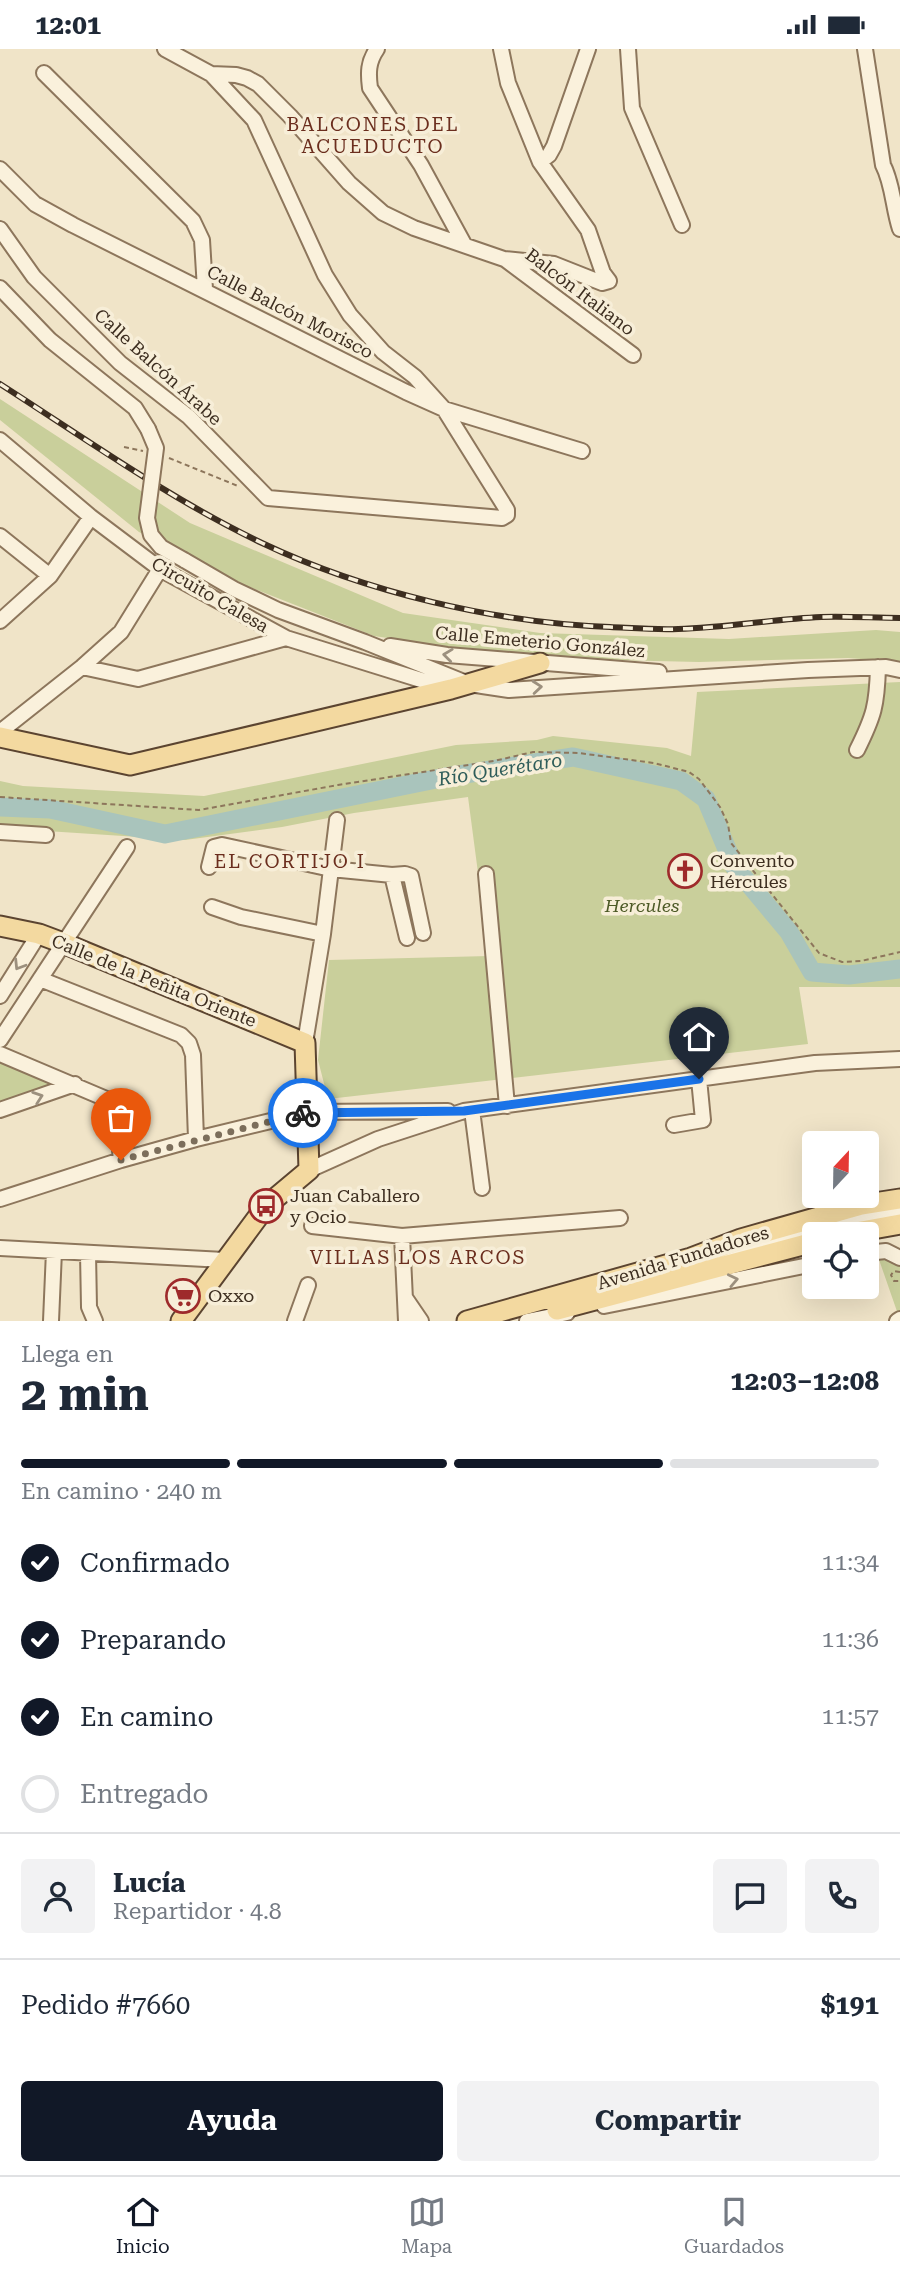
<!DOCTYPE html>
<html lang="es">
<head>
<meta charset="utf-8">
<style>
	:root { --surface:#fff; --page:#f2f2f3; --text:#1f2937; --muted:#747a83; --line:#e0e1e3; --accent:#111827 }
	body { margin:0; font-family:"Roboto Serif",serif; background:var(--page); color:var(--text); height:100vh; display:flex; flex-direction:column; font-size:26px; white-space:nowrap }
	* { box-sizing:border-box; margin:0 }
	p { font-size:23px; color:var(--muted) }
	.icon { flex:none; width:38px; height:38px; fill:none; stroke:currentColor; stroke-width:2; stroke-linecap:round; stroke-linejoin:round }
	.map { position:relative; height:1272px; overflow:hidden }
	.side { display:flex; flex-direction:column; background:var(--surface); flex:1 }
	.side>* { flex:none }
	.needle { width:46px; rotate:22deg }
	.controls { position:absolute; left:802px; top:1082px; display:grid; gap:14px }
	.controls a { display:grid; place-items:center; width:77px; height:77px; border-radius:7px; background:var(--surface); box-shadow:0 7px 28px #0002; font-size:35px }
	.pin { position:absolute; display:grid; place-items:center; width:60px; height:60px; color:#fff; margin:-72px -30px; border-radius:50% 50% 50% 0; rotate:-45deg; box-shadow:0 0 7px #0007 }
	.pin .icon { rotate:45deg }
	.courier { position:absolute; display:grid; place-items:center; width:70px; height:70px; margin:-35px; border:5px solid #1a73e8; border-radius:50%; background:#fff; color:#222; box-shadow:0 2px 9px #0007 }
	.head em { font-style:normal; font-weight:700 }
	.head div { display:flex; flex-direction:column-reverse }
	.head { display:flex; align-items:center; justify-content:space-between; height:119px; padding:0 21px }
	h1 { font-size:46px; font-weight:700; line-height:52px }
	.bar { display:grid; grid-template-columns:repeat(4,1fr); gap:10px 7px; align-content:center; height:84px; padding:0 21px }
	.bar i { height:9px; border-radius:5px; background:var(--line) }
	.bar .selected { background:var(--accent) }
	.bar p { grid-column:span 4 }
	.line { display:flex; align-items:center; gap:18px; padding:0 21px; border-top:2px solid var(--line) }
	.line div { flex:1 }
	.round { display:grid; place-items:center; flex:none; width:74px; height:74px; border-radius:7px; background:var(--page) }
	ol { padding:0 21px; list-style:none }
	li { display:flex; align-items:center; gap:21px; height:77px }
	li p { margin-inline-start:auto }
	li .icon { padding:7px; border-radius:50%; background:var(--accent); color:#fff; stroke-width:4 }
	li:last-child { color:var(--muted) }
	li i { width:38px; height:38px; border:4px solid var(--line); border-radius:50% }
	.action { display:flex; gap:14px; margin-top:auto; padding:14px 21px }
	.action a { flex:1; height:80px; border-radius:7px; background:var(--accent); color:#fff; font-size:28px; font-weight:700; line-height:80px; text-align:center }
	.action a+a { background:var(--page); color:var(--text) }
	.status { display:flex; justify-content:space-between; align-items:center; height:49px; padding:0 35px; background:var(--surface); direction:ltr }
	.status svg { height:19px; fill:currentColor }
	.dock { display:flex; justify-content:space-around; align-items:center; height:98px; border-top:2px solid var(--line); background:var(--surface); font-size:19px; color:var(--muted) }
	.dock a { display:grid; justify-items:center; gap:4px }
	.dock .selected { color:var(--accent) }
	.map>svg:first-child { display:block }
</style>
</head>
<body>
<div class="status"><b>12:01</b><svg viewBox="0 0 49 12"><path d="M0 12V9h3v3zM5 12V6h3v6zM10 12V3h3v9zM15 12V0h3v12zM26 1h20v11H26zM47 4h2v5h-2z"/></svg></div>
<div class="map">
<svg width="900" height="1272" viewBox="0 0 900 1272">
	<rect width="100%" height="100%" fill="#f0e4c8"/>
	<path fill="#c9cf9b" d="M0,350L190,474L403,564L540,584L729,590L876,581L900,583V613L848,609L699,613L523,609L374,587L224,528L139,483L0,371Z
		M900,633V938H799L808,995L328,1050L318,1011L329,911L489,907L468,748L354,764L282,778L185,791L0,779V732L23,737L204,747L456,696L537,691L553,687L667,699L691,707L697,643Z
		M0,1005L75,1035L0,1061Z
		M876,1202L900,1209V1271Z"/>
	<g fill="none" stroke-linecap="round" stroke-linejoin="round">
		<path stroke="#a9c4bc" stroke-width="19" d="M0,758L50,760L165,785L446,728L573,708L681,732L706,750L734,817L789,883L812,923L849,926L900,920"/>
		<g stroke="#8d765c" stroke-width="18">
			<path id="minor" d="M377,0C368,13 368,24 370,39L421,116L464,195
				M501,0L508,34L540,113L588,181L603,224L609,232
				M628,0L632,59L682,176
				M865,0L883,116C893,135 893,159 900,180
				M44,24L193,172L202,191L205,240
				M211,25L236,26L247,29L258,35L290,67L349,134L383,164L414,179L504,210L554,215L602,234L609,232
				M540,113L549,106L554,97L588,0
				M0,120L35,155L73,176L406,343L444,360L582,402
				M0,180L34,228L120,314L189,368L268,449L502,469L507,466V461L444,360L415,328L383,303L350,266L325,226L254,71L211,25L165,0
				M506,211L633,306
				M0,239L50,291L135,359L148,380
				M0,391L91,468L160,520L286,589L450,640
				M0,487L50,527
				M184,511L234,540L278,561L365,593L469,635L509,641L808,621L886,618L900,621
				M0,572L50,527L91,468
				M390,597L447,606L659,623
				M82,618L138,630L286,589
				M0,683L82,618L121,583L160,520
				M857,701C874,667 877,656 878,618
				M0,783L46,786
				M209,818L214,798L222,796L331,820L392,826L405,825L411,827L423,884
				M486,825L507,1057
				M392,826L407,889
				M212,858L241,868L323,885
				M40,930L181,986L189,994L193,1006L196,1090
				M0,947L39,885
				M0,991L127,798
				M305,994L323,885L337,771
				M0,1005L111,1052L116,1062L121,1111
				M0,1061L75,1035
				M472,1061L482,1139
				M674,1076L703,1071L699,1030
				M309,1121L378,1090L464,1062L815,1014L900,1010
				M0,1150L121,1111L196,1090L308,1063L448,1062
				M312,1177L402,1187L620,1169
				M402,1187L406,1272
				M0,1199L224,1211
				M725,1203L845,1171L900,1161
				M88,1204L89,1258L95,1272
				M866,1204L886,1202L900,1209
				M406,1250L421,1272
				M604,1257L814,1215
				M51,1272L54,1202
				M295,1272L308,1236
				M527,1272L567,1264
				M897,1272L900,1270"/>
		</g>
		<g stroke="#5b4430" stroke-width="23">
			<path id="major" d="M0,688L130,716L451,640L540,614
				M0,877L39,885L63,894L305,994L309,1121L266,1157L181,1272
				M845,1185L900,1175
				M557,1261L814,1193
				M467,1272L691,1209L741,1190L861,1156L900,1150"/>
		</g>
		<path stroke="#8d765c" stroke-width="2" stroke-dasharray="5 3.5" stroke-linecap="butt" d="M124,398L143,402
			M169,409L238,437
			M0,748L199,761L338,736L494,712L533,703L579,704L654,714L689,723L699,730L720,758L728,775L731,794L819,904L842,913L861,912L900,903
			M900,1223L894,1222L891,1226L894,1232H900"/>
		<use href="#minor" stroke="#faf1dc" stroke-width="14"/>
		<use href="#major" stroke="#f3d9a0" stroke-width="19"/>
		<g stroke="#3d2e20" stroke-width="6">
			<path id="rail" d="M0,335C86,390 170,450 262,494C365,543 496,574 610,578C632,579 656,581 678,580C726,579 773,570 821,568C847,567 874,569 900,569"/>
		</g>
		<use href="#rail" stroke="#f7eed8" stroke-width="3.5" stroke-dasharray="10" stroke-linecap="butt"/>
		<g stroke="#8d765c" stroke-width="18" stroke-linecap="butt">
			<path id="minor-bridge" d="M148,380L156,399L147,469L151,486L161,498L184,511"/>
		</g>
		<use href="#minor-bridge" stroke="#faf1dc" stroke-width="14"/>
	</g>
	<defs><path id="oneway-chevron" d="M-2-3.5L2.5 0L-2 3.5" fill="none" stroke-width="1.6" stroke-linecap="round" stroke-linejoin="round" transform="scale(1.75)"/></defs>
	<g stroke="#9c907e">
		<use href="#oneway-chevron" transform="translate(448 606) rotate(-173)"/>
		<use href="#oneway-chevron" transform="translate(537 638) rotate(-5)"/>
		<use href="#oneway-chevron" transform="translate(19 916) rotate(122)"/>
		<use href="#oneway-chevron" transform="translate(38 1048) rotate(-19)"/>
		<use href="#oneway-chevron" transform="translate(733 1231) rotate(-12)"/>
	</g>
	<g fill="none" stroke-linecap="round" stroke-linejoin="round">
		<path stroke="#7c6e5b" stroke-width="7" stroke-dasharray="0 12.6" d="M121,1111L303,1064"/>
		<path stroke="#1a73e8" stroke-width="9" d="M303,1064L464,1062L699,1030"/>
	</g>
	<defs>
		<g id="church-ring" transform="scale(1.75)"><circle r="9.5" fill="#f7eed8" stroke="#9e2a2b" stroke-width="1.5"/><path d="M-1.2-6h2.4v3.5h3.3v2.4h-3.3V6h-2.4V-.1h-3.3v-2.4h3.3Z" fill="#9e2a2b"/></g>
		<g id="bus-ring" transform="scale(1.75)"><circle r="9.5" fill="#f7eed8" stroke="#9e2a2b" stroke-width="1.5"/><path d="M-5-6H5V4H4V6H2V4H-2V6H-4V4H-5ZM-3.5-4V0h7V-4ZM-3.5 1.2v1.5H-2V1.2ZM2 1.2v1.5H3.5V1.2Z" fill="#9e2a2b"/></g>
		<g id="supermarket-ring" transform="scale(1.75)"><circle r="9.5" fill="#f7eed8" stroke="#9e2a2b" stroke-width="1.5"/><path d="M-6-5.5h2.5l.6 2H6L4.5 2H-2.5L-4.4-4H-6ZM-1.5 3.2a1.3 1.3 0 1 0 .1 0ZM3 3.2a1.3 1.3 0 1 0 .1 0Z" fill="#9e2a2b"/></g>
	</defs>
	<g fill-rule="evenodd">
		<use href="#church-ring" x="685" y="822"/>
		<use href="#bus-ring" x="266" y="1157"/>
		<use href="#supermarket-ring" x="183" y="1247"/>
	</g>
	<g text-anchor="middle" stroke-width="7" stroke-linejoin="round" paint-order="stroke">
		<g font-size="18" fill="#3d2e20" stroke="#f7eed8">
			<text transform="translate(580 243) rotate(37)" y="6">Balcón Italiano</text>
			<text transform="translate(290 263) rotate(27)" y="6">Calle Balcón Morisco</text>
			<text transform="translate(158 318) rotate(42)" y="6">Calle Balcón Árabe</text>
			<text transform="translate(210 546) rotate(30)" y="6">Circuito Calesa</text>
			<text transform="translate(540 593) rotate(5)" y="6">Calle Emeterio González</text>
			<text transform="translate(154 932) rotate(22)" y="6">Calle de la Peñita Oriente</text>
			<text transform="translate(683 1209) rotate(-17)" y="6">Avenida Fundadores</text>
		</g>
		<g font-size="18" fill="#3d2e20" stroke="#f7eed8" text-anchor="start">
			<text x="710" y="818">Convento<tspan x="710" dy="21">Hércules</tspan></text>
			<text x="290" y="1153">Juan Caballero<tspan x="290" dy="21">y Ocio</tspan></text>
			<text x="208" y="1253">Oxxo</text>
		</g>
		<g font-size="18" font-style="italic" fill="#4d5a26" stroke="#f7eed8">
			<text x="642" y="863">Hercules</text>
		</g>
		<g font-size="19" letter-spacing="2" fill="#6b2e1e" stroke="#f7eed8">
			<text x="373" y="82">BALCONES DEL<tspan x="373" dy="22">ACUEDUCTO</tspan></text>
			<text x="290" y="819">EL CORTIJO I</text>
			<text x="418" y="1215">VILLAS LOS ARCOS</text>
		</g>
		<g font-size="19" font-style="italic" fill="#2f5d5a" stroke="#f7eed8">
			<text transform="translate(500 720) rotate(-9)" y="7">Río Querétaro</text>
		</g>
	</g>
</svg>
<div class="controls">
<a><svg class="needle" viewBox="-14 -14 28 28"><path d="M0-13l5 13h-10z" fill="#e53935"/><path d="M0 13l5-13h-10z" fill="#747a83"/></svg></a>
<a><svg class="icon" aria-label="locate" viewBox="0 0 24 24"><circle cx="12" cy="12" r="6"/><path d="M12 2v4M12 18v4M2 12h4M18 12h4"/></svg></a>
</div>
<div class="pin" style="left:121px;top:1111px;background:#ea580c"><svg class="icon" aria-label="bag" viewBox="0 0 24 24"><path d="M5 8h14l-1 12H6zM9 8a3 3 0 0 1 6 0"/></svg></div>
<div class="pin" style="left:699px;top:1030px;background:#1f2937"><svg class="icon" aria-label="home" viewBox="0 0 24 24"><path d="M3 11l9-7 9 7M6 9v11h12V9"/></svg></div>
<div class="courier" style="left:303px;top:1064px"><svg class="icon" aria-label="bike" viewBox="0 0 24 24"><circle cx="6" cy="16" r="4"/><circle cx="18" cy="16" r="4"/><path d="M6 16l4-8h5l3 8M10 8l3 8H6M13 5h3"/></svg></div>
</div>
<section class="side">
<div class="head"><div><h1>2 min</h1><p>Llega en</p></div><em>12:03–12:08</em></div>
<div class="bar"><i class="selected"></i><i class="selected"></i><i class="selected"></i><i></i><p>En camino · 240 m</p></div>
<ol>
<li><svg class="icon" aria-label="check" viewBox="0 0 24 24"><path d="M5 12l5 5 9-10"/></svg>Confirmado<p>11:34</p></li>
<li><svg class="icon" aria-label="check" viewBox="0 0 24 24"><path d="M5 12l5 5 9-10"/></svg>Preparando<p>11:36</p></li>
<li><svg class="icon" aria-label="check" viewBox="0 0 24 24"><path d="M5 12l5 5 9-10"/></svg>En camino<p>11:57</p></li>
<li><i></i>Entregado</li>
</ol>
<div class="line" style="height:126px"><a class="round"><svg class="icon" aria-label="person" viewBox="0 0 24 24"><circle cx="12" cy="8" r="4"/><path d="M4 21q1-7 8-7t8 7"/></svg></a><div><b>Lucía</b><p>Repartidor · 4.8</p></div><a class="round"><svg class="icon" aria-label="chat" viewBox="0 0 24 24"><path d="M4 5h16v11H9l-5 4z"/></svg></a><a class="round"><svg class="icon" aria-label="phone" viewBox="0 0 24 24"><path d="M5 4h4l2 5-3 2q2 4 5 5l2-3 5 2v4C11 20 4 13 5 4z"/></svg></a></div>
<div class="line" style="height:91px"><div>Pedido #7660</div><b>$191</b></div>
<div class="action"><a>Ayuda</a><a>Compartir</a></div>
</section>
<nav class="dock">
<a class="selected"><svg class="icon" aria-label="home" viewBox="0 0 24 24"><path d="M3 11l9-7 9 7M6 9v11h12V9"/></svg>Inicio</a>
<a><svg class="icon" aria-label="map" viewBox="0 0 24 24"><path d="M3 6l6-2 6 2 6-2v14l-6 2-6-2-6 2zM9 4v14M15 6v14"/></svg>Mapa</a>
<a><svg class="icon" aria-label="saved" viewBox="0 0 24 24"><path d="M7 4h10v16l-5-4-5 4z"/></svg>Guardados</a>
</nav>
</body>
</html>
